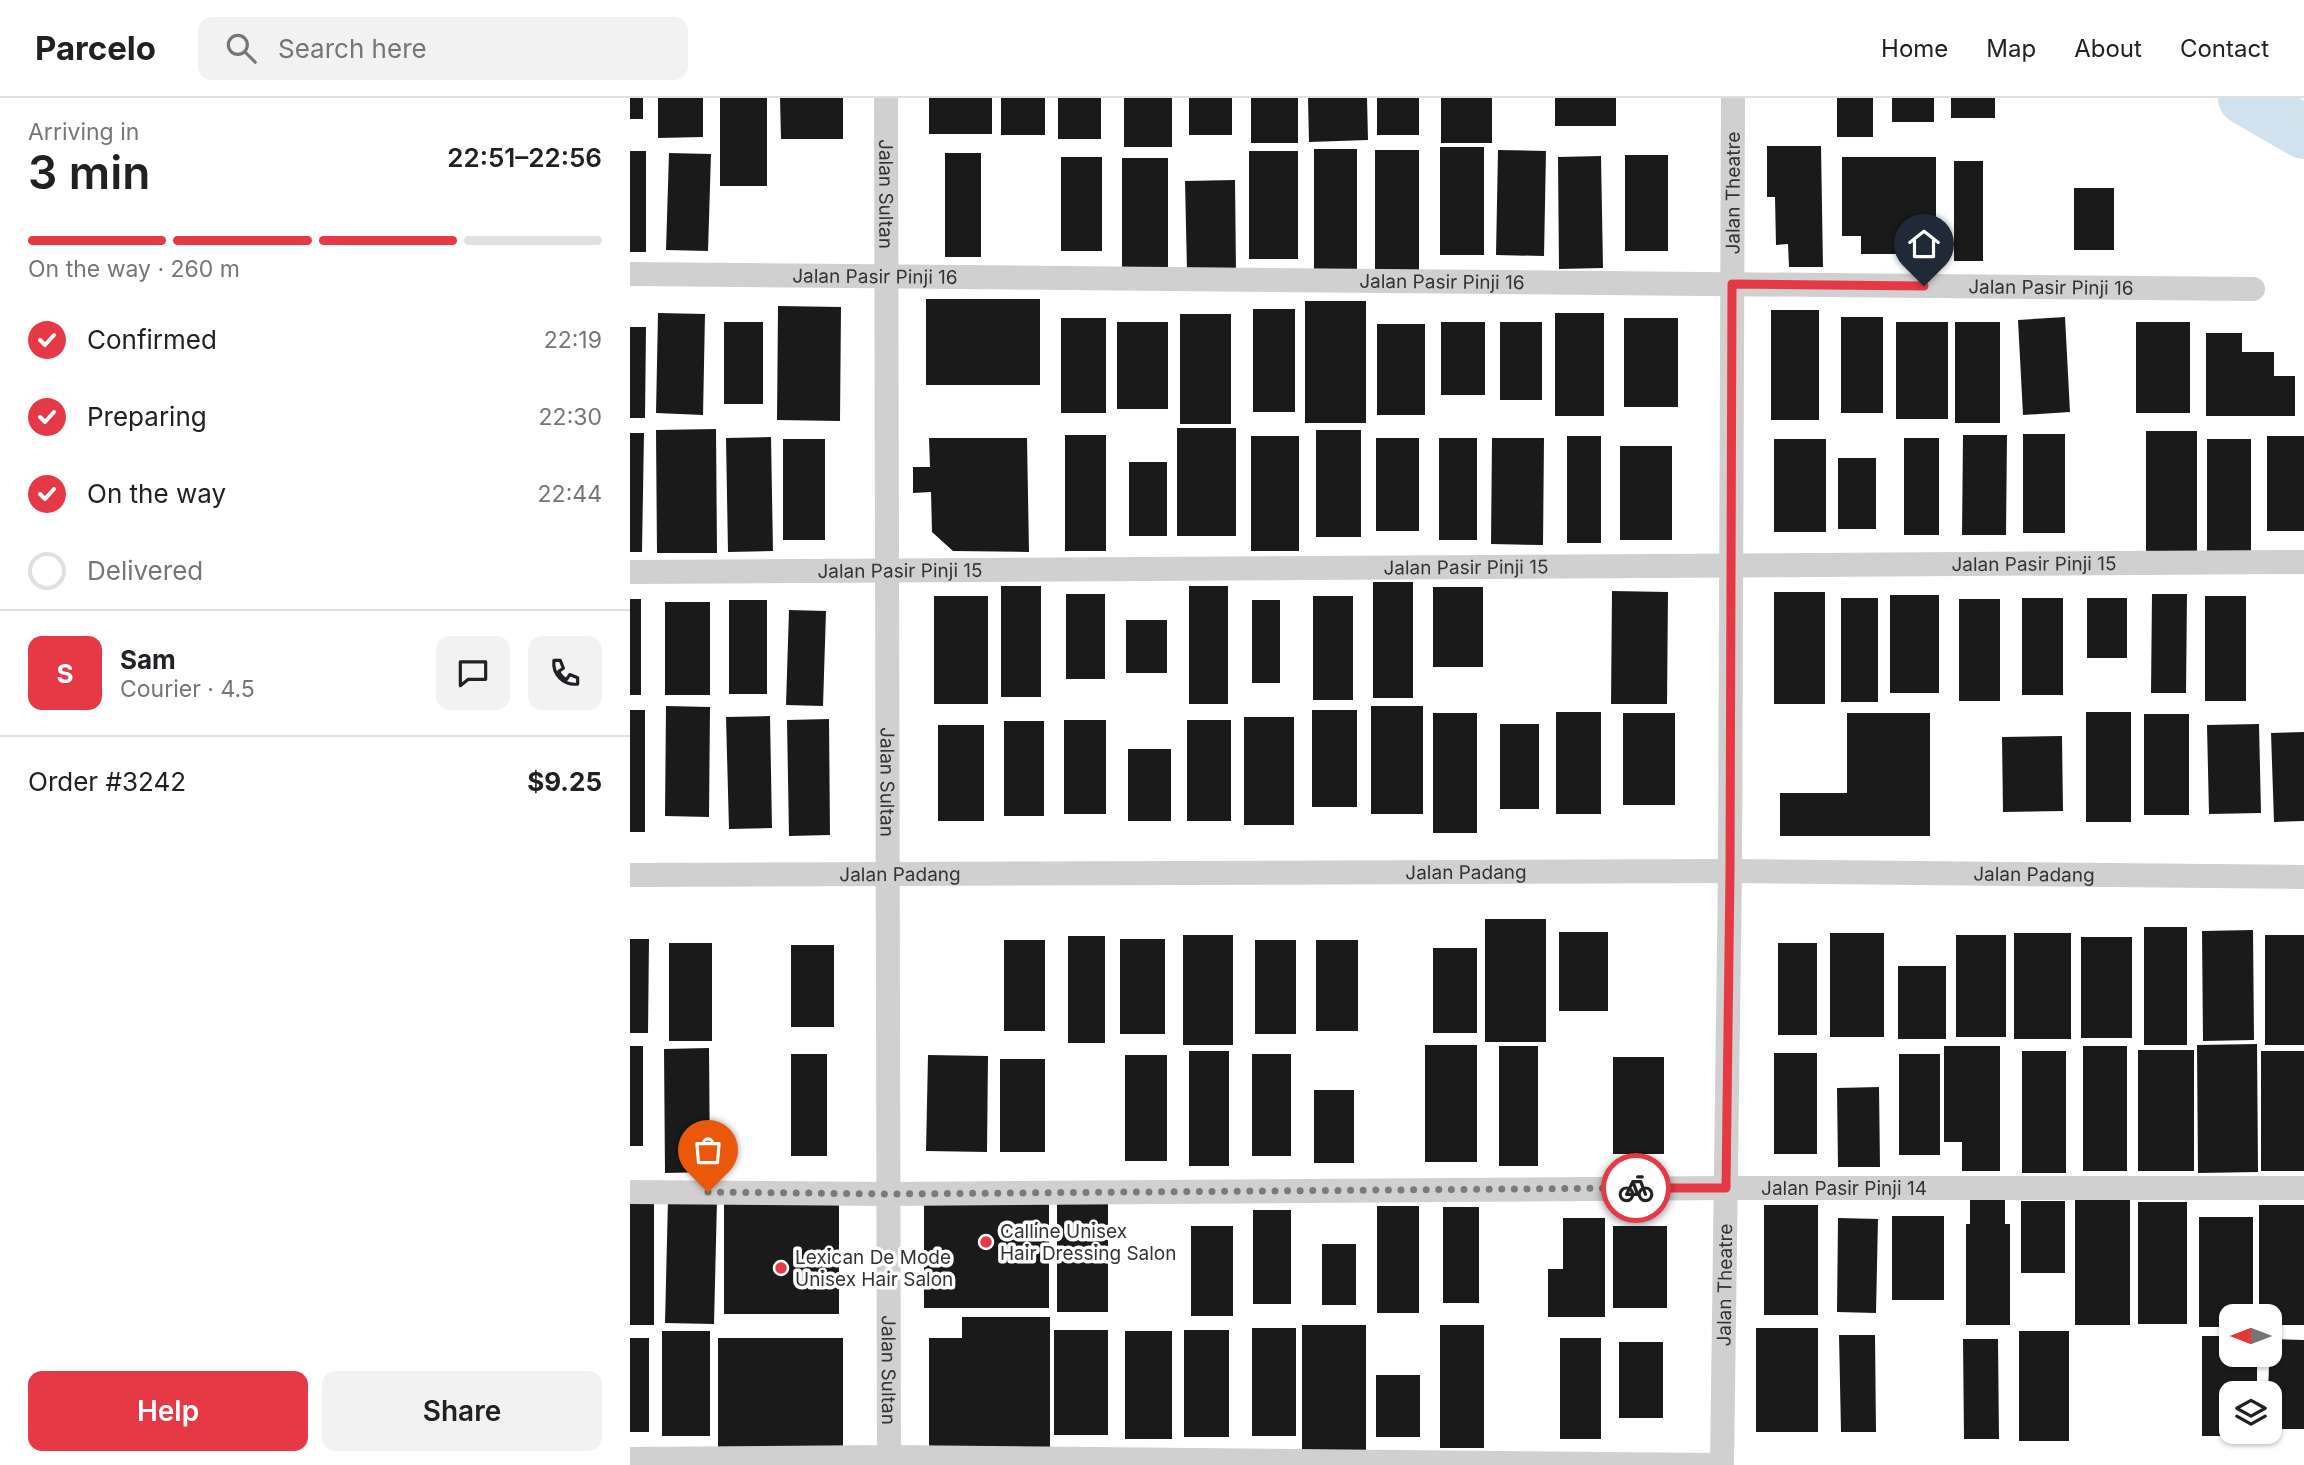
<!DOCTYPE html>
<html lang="en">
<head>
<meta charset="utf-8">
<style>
	:root { --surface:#fff; --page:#f2f2f2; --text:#202124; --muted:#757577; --line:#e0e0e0; --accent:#e63946 }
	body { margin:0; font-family:Inter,sans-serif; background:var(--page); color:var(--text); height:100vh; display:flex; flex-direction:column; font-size:26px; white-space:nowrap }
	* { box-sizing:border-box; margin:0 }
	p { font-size:23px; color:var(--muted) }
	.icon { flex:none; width:38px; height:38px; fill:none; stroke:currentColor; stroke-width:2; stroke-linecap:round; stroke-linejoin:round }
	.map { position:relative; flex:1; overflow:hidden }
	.panel { display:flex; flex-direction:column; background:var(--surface); width:630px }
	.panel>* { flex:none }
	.needle { width:46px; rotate:270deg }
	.buttons { position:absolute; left:1589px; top:1206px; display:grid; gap:14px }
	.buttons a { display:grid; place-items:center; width:63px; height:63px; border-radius:14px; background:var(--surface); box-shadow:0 2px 5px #0004; font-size:35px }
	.pin { position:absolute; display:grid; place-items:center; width:60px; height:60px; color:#fff; margin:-72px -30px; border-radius:50% 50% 50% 0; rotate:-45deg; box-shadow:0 0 7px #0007 }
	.pin .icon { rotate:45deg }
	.courier { position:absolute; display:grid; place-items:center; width:70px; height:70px; margin:-35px; border:5px solid #e63946; border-radius:50%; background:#fff; color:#222; box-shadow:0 2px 9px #0007 }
	.overview em { font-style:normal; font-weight:600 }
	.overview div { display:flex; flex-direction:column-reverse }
	.overview { display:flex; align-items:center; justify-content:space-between; height:119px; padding:0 28px }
	h1 { font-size:46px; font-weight:600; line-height:52px }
	.bar { display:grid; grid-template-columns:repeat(4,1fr); gap:10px 7px; align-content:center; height:84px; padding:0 28px }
	.bar i { height:9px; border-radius:5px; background:var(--line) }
	.bar .active { background:var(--accent) }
	.bar p { grid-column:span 4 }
	.line { display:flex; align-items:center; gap:18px; padding:0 28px; border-top:2px solid var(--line) }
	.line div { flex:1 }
	.round { display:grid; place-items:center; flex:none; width:74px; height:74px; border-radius:14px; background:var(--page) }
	ol { padding:0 28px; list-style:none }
	li { display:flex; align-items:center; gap:21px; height:77px }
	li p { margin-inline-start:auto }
	li .icon { padding:7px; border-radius:50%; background:var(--accent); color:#fff; stroke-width:4 }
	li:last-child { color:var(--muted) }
	li i { width:38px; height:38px; border:4px solid var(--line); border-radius:50% }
	.cta { display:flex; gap:14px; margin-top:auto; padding:14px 28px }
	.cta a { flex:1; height:80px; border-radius:14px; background:var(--accent); color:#fff; font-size:28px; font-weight:600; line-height:80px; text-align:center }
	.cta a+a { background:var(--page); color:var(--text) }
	header { display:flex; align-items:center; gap:42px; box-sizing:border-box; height:98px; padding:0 35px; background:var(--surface); border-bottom:2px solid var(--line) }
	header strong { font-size:33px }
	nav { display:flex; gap:38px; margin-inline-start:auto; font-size:24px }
	.search { width:490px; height:63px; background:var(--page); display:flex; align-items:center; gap:18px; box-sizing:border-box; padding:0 24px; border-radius:14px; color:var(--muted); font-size:26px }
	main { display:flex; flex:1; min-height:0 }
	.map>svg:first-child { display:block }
</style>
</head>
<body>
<header>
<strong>Parcelo</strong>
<div class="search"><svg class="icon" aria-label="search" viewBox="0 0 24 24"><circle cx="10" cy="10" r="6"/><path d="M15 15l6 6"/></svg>Search here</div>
<nav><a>Home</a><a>Map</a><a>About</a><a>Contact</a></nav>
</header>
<main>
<section class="panel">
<div class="overview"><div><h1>3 min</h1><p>Arriving in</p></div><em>22:51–22:56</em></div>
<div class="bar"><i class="active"></i><i class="active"></i><i class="active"></i><i></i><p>On the way · 260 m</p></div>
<ol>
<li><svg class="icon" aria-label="check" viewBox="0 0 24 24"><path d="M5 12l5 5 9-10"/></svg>Confirmed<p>22:19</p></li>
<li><svg class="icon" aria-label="check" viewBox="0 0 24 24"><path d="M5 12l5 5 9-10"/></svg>Preparing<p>22:30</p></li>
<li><svg class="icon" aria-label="check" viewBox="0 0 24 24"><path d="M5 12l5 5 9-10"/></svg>On the way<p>22:44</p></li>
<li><i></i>Delivered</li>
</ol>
<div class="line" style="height:126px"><b class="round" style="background:var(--accent);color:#fff">S</b><div><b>Sam</b><p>Courier · 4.5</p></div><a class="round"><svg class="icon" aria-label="chat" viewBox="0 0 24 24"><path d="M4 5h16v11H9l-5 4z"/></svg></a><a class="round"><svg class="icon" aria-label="phone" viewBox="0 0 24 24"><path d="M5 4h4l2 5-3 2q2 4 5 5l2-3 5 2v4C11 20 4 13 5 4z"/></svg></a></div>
<div class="line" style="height:91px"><div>Order #3242</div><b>$9.25</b></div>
<div class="cta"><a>Help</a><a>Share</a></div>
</section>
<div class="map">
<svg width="1674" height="1367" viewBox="0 0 1674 1367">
	<rect width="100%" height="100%" fill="#fff"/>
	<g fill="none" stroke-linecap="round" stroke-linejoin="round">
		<path stroke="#cfe2ee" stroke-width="54" d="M1615,0L1674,34"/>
	</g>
	<path fill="#1a1a1a" d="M0,0H13V21H0Z
		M28,0H73V39L28,40Z
		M90,0H137V88H90Z
		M150,0H213V41H151Z
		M299,0H362V36H299Z
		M371,0H415V37H371Z
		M428,0H471V41H428Z
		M494,0H542V49H494Z
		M559,0H602V37H559Z
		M621,0H668V45H621Z
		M678,0H737L738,42L679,44Z
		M747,0H789V37H747Z
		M811,0H862V45H811Z
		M925,0H986V28H925Z
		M1207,0H1243V39H1207Z
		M1262,0H1304V24H1262Z
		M1321,0H1365V20H1321Z
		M1137,48H1191L1193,169H1159L1158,146L1146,147L1145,99H1137Z
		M810,49H854V157H810Z
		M684,51H727V173H684Z
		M745,52H789V173H745Z
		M868,52L916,53L914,158L866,157Z
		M0,53H16V154H0Z
		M619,53H668V161H619Z
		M39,55L81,56L78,153L36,152Z
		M315,55H351V159H315Z
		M995,57H1038V153H995Z
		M971,58L973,170L929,171L928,59Z
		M431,59H472V153H431Z
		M1212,59H1306V137H1285V156H1231V138H1212Z
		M492,60H538V171H492Z
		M1324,63H1353V163H1324Z
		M605,82L606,173H557L555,83Z
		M1444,90H1484V152H1444Z
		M296,201H410V287H296Z
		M675,203H736V325H675Z
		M148,208L211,209L210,323L147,322Z
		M623,211H665V314H623Z
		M1141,212H1189V322H1141Z
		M28,215L75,216L73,317L26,315Z
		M925,215H974V318H925Z
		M550,216H601V326H550Z
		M1211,219H1253V315H1211Z
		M1435,219L1440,314L1393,317L1388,222Z
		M431,220H476V315H431Z
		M994,220H1048V309H994Z
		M94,224H133V306H94Z
		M487,224H538V311H487Z
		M811,224H855V297H811Z
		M870,224H912V302H870Z
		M1266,224H1318V321H1266Z
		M1325,224H1370V325H1325Z
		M1506,224H1560V315H1506Z
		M747,226H795V317H747Z
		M0,229H16L15,320H0Z
		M1576,235H1612V254H1644V278H1665V318H1576Z
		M547,330H606V438H547Z
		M86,331L87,455H27L26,332Z
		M686,332H731V439H686Z
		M1516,333H1567V453H1516Z
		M0,335H14L12,454H0Z
		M1393,336H1435V435H1393Z
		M435,337H476V453H435Z
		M1333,337H1377L1376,437H1332Z
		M621,338H669V453H621Z
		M937,338H971V445H937Z
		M1637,338H1674V433H1637Z
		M141,339L143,453L98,454L96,340Z
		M299,340H397L399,454L323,453L302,434L301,394L283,395V369H300Z
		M746,340H789V433H746Z
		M809,340H847V442H809Z
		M862,340H914L913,447L861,446Z
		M1274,340H1309V437H1274Z
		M153,341H195V442H153Z
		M1144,341H1196V434H1144Z
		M1577,341H1621V453H1577Z
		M990,348H1042V442H990Z
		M1208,360H1246V431H1208Z
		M499,364H537V438H499Z
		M743,484H783V600H743Z
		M371,488H411V599H371Z
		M559,488H598V606H559Z
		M803,489H853V569H803Z
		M982,493L1038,494L1037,606H981Z
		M1144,494H1195V606H1144Z
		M436,496H475V581H436Z
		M1522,496H1557L1556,595H1521Z
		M1260,497H1309V595H1260Z
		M304,498H358V606H304Z
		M683,498H723V602H683Z
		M1575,498H1616V603H1575Z
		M1211,500H1248V604H1211Z
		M1392,500H1433V597H1392Z
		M1457,500H1497V560H1457Z
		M0,501H11V597H0Z
		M1329,501H1370V603H1329Z
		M99,502H137V596H99Z
		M622,502H650V585H622Z
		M35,504H80V597H35Z
		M159,512L196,513L193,608L156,607Z
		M496,522H537V575H496Z
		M36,608L80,609L79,719L35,718Z
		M741,608H793V716H741Z
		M0,612H15V734H0Z
		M682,612H727V709H682Z
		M926,614H971V716H926Z
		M1456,614H1501V724H1456Z
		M803,615H847V735H803Z
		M993,615H1045V707H993Z
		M1217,615H1300V738H1150V695H1217Z
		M1514,616H1559V717H1514Z
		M140,618L142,730L99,731L96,619Z
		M614,619H664V727H614Z
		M199,621L200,737L159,738L157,622Z
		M434,622H476V716H434Z
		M557,622H601V723H557Z
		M374,623H414V718H374Z
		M870,626H909V711H870Z
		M1629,626L1631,715L1579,716L1577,627Z
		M308,627H354V723H308Z
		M1674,634V723L1644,724L1641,635Z
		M1432,638L1433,713L1373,714L1372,639Z
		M498,651H541V723H498Z
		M855,821H916V944H855Z
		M1514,829H1557V947H1514Z
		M1623,832L1624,942L1573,943L1572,833Z
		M929,834H978V913H929Z
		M1200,835H1254V939H1200Z
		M1384,835H1441V941H1384Z
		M553,837H603V947H553Z
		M1326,837H1376V939H1326Z
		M1635,837H1674V947H1635Z
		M438,838H475V945H438Z
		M1451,839H1502V940H1451Z
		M0,841H19L18,935H0Z
		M490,841H535V936H490Z
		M374,842H415V933H374Z
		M625,842H666V936H625Z
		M686,842H728V933H686Z
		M39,845H82V943H39Z
		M1148,845H1187V937H1148Z
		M161,847H204V929H161Z
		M803,850H847V935H803Z
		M1268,868H1316V941H1268Z
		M1627,946L1628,1074L1568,1075L1567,947Z
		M795,947H847V1064H795Z
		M0,948H13V1048H0Z
		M869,948H908V1068H869Z
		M1314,948H1370V1073H1332V1044H1314Z
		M1453,948H1497V1073H1453Z
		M79,950L80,1074L35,1075L34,951Z
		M1508,952H1564V1073H1508Z
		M559,953H599V1068H559Z
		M1392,953H1436V1075H1392Z
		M1631,953H1674V1073H1631Z
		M1144,955H1187V1056H1144Z
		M161,956H197V1058H161Z
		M622,956H661V1058H622Z
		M1269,956H1310V1057H1269Z
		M298,957L358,958L357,1054L296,1053Z
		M495,957H537V1063H495Z
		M983,959H1034V1056H983Z
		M370,961H415V1054H370Z
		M1249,989L1250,1069H1208L1207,990Z
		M684,992H724V1065H684Z
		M294,1100H419V1210H294Z
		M1340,1100H1375V1126H1380V1227H1336V1126H1340Z
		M38,1101L87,1102L84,1226L35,1225Z
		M94,1101H209V1216H94Z
		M427,1101H478V1214H427Z
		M1445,1101H1500V1227H1445Z
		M0,1103H24V1227H0Z
		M1391,1103H1435V1175H1391Z
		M1508,1104H1557V1226H1508Z
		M1134,1107H1188V1217H1134Z
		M1629,1107H1674V1227H1640V1218H1629Z
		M747,1108H789V1215H747Z
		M813,1109H849V1205H813Z
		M623,1112H661V1206H623Z
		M1262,1118H1314V1202H1262Z
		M1569,1119H1623V1218H1601V1229H1569Z
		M933,1120H975V1219H918V1171H933Z
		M1208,1120L1248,1121L1246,1215L1207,1214Z
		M561,1128H603V1218H561Z
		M983,1128H1037V1210H983Z
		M692,1146H726V1207H692Z
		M332,1219H420V1353H299V1240H332Z
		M672,1227H736V1354H672Z
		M810,1227H854V1350H810Z
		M622,1230H666V1338H622Z
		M1126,1230H1188V1334H1126Z
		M424,1232H478V1337H424Z
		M554,1232H599V1339H554Z
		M32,1233H80V1338H32Z
		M495,1233H542V1341H495Z
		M1389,1233H1439V1343H1389Z
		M1209,1237H1245L1246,1334H1211Z
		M1572,1238H1601V1256H1627V1295H1601V1334H1627V1338H1572Z
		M0,1240H19V1334H0Z
		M88,1240H213V1353H88Z
		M930,1240H971V1341H930Z
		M1333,1241H1368L1369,1341H1334Z
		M1640,1241L1674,1242V1331H1640V1295H1638Z
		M989,1244H1033V1320H989Z
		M746,1277H790V1339H746Z"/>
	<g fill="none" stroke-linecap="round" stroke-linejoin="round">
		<g stroke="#d0d0d0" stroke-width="24">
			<path id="s1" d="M256,0L259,1367"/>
			<path id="s2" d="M0,176L1623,191"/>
			<path id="s3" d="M0,474L1674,464"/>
			<path id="s4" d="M0,777L1100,773L1674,779"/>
			<path id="s5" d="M0,1094L259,1096L1096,1090H1674"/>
			<path d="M0,1361L259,1359L1084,1367"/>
			<path id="s6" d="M1092,1367L1100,773L1103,0"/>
		</g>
	</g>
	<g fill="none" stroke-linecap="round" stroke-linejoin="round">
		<path stroke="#7a7a7a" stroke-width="7" stroke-dasharray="0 12.6" d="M78,1094L259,1096L1006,1090"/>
		<path stroke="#e63946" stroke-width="9" d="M1006,1090H1096L1100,773L1102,186L1294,188"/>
	</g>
	<g fill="#e63946" stroke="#fff" stroke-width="2.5">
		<circle cx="356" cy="1144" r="7"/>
		<circle cx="151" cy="1170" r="7"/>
	</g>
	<g text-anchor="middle" stroke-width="7" stroke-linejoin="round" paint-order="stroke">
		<g font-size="19" fill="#333" stroke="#fff">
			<text dy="7" stroke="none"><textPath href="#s1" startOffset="96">Jalan Sultan</textPath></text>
			<text dy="7" stroke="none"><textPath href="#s6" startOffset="1272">Jalan Theatre</textPath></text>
			<text dy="7" stroke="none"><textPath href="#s2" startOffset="245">Jalan Pasir Pinji 16</textPath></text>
			<text dy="7" stroke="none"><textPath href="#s2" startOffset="812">Jalan Pasir Pinji 16</textPath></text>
			<text dy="7" stroke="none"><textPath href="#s2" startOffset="1421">Jalan Pasir Pinji 16</textPath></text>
			<text dy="7" stroke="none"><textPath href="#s3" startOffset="1404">Jalan Pasir Pinji 15</textPath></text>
			<text dy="7" stroke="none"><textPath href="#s3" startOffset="836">Jalan Pasir Pinji 15</textPath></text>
			<text dy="7" stroke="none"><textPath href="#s3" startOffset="270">Jalan Pasir Pinji 15</textPath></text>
			<text dy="7" stroke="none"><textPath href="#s1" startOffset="684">Jalan Sultan</textPath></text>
			<text dy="7" stroke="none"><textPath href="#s4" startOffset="836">Jalan Padang</textPath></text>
			<text dy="7" stroke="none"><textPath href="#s4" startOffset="270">Jalan Padang</textPath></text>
			<text dy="7" stroke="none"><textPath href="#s4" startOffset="1404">Jalan Padang</textPath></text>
			<text dy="7" stroke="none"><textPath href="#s5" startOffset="1214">Jalan Pasir Pinji 14</textPath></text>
			<text dy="7" stroke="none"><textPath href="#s6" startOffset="180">Jalan Theatre</textPath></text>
			<text dy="7" stroke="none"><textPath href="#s1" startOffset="1272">Jalan Sultan</textPath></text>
		</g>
		<g font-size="19" fill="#333" stroke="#fff" text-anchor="start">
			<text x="370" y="1140">Calline Unisex<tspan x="370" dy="22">Hair Dressing Salon</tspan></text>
			<text x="165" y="1166">Lexican De Mode<tspan x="165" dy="22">Unisex Hair Salon</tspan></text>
		</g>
	</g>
</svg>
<div class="buttons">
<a><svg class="needle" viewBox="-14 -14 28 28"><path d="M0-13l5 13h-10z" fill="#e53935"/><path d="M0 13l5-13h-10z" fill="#757577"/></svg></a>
<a><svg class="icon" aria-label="layers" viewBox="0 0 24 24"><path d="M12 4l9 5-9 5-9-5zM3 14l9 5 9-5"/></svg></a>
</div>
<div class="pin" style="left:78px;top:1094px;background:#ea580c"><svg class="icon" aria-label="bag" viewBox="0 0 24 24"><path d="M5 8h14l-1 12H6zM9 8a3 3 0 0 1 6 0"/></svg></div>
<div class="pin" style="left:1294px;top:188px;background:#1f2937"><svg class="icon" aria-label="home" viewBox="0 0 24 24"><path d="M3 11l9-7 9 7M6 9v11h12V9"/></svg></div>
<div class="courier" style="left:1006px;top:1090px"><svg class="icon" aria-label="bike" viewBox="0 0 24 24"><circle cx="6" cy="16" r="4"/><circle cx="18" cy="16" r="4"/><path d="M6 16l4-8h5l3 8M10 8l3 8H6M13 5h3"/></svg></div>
</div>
</main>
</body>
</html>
